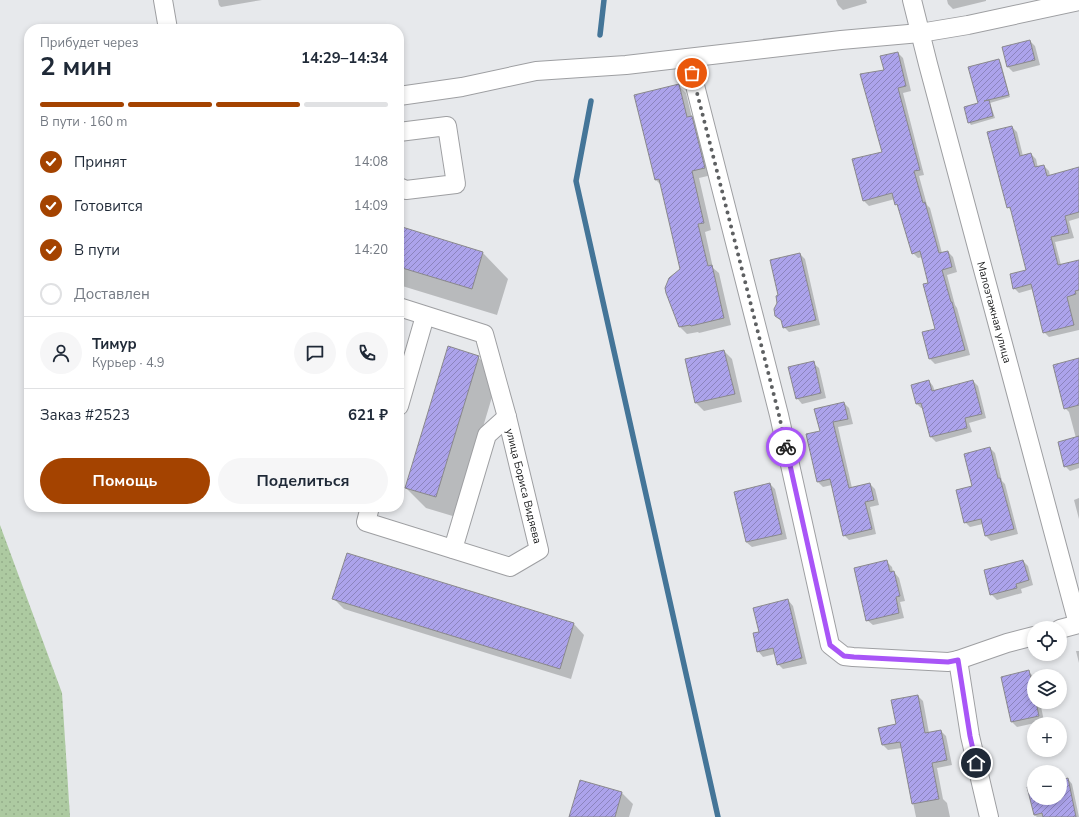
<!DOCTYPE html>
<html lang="ru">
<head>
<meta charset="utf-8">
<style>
	:root { --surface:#fff; --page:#f6f6f7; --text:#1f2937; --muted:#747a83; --line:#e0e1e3; --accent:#a44300 }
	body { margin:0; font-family:"Nunito Sans",sans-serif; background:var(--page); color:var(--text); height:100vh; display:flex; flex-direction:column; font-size:15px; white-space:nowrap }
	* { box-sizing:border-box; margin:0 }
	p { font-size:13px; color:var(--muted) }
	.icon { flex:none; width:22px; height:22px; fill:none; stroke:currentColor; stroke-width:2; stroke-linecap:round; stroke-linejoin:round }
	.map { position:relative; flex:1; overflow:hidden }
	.side { position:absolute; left:24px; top:24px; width:380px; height:488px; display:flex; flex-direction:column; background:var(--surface); border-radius:16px; box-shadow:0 2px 6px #0003 }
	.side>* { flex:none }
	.buttons { position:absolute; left:1027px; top:621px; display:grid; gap:8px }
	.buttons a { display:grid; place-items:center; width:40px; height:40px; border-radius:50%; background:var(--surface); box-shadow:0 2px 6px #0003; font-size:20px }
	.pin { position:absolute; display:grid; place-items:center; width:34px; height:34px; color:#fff; margin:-17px; border:2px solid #fff; border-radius:50%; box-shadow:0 1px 4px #0007 }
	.courier { position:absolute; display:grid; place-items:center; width:40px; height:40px; margin:-20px; border:3px solid #a855f7; border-radius:50%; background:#fff; color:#222; box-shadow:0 1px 5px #0007 }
	.summary em { font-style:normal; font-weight:700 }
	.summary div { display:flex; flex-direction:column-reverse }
	.summary { display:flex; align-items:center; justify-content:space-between; height:68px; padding:0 16px }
	h1 { font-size:26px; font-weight:700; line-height:30px }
	.bar { display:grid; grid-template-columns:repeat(4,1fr); gap:6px 4px; align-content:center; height:48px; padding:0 16px }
	.bar i { height:5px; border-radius:3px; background:var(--line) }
	.bar .selected { background:var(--accent) }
	.bar p { grid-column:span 4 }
	.line { display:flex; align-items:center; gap:10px; padding:0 16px; border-top:1px solid var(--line) }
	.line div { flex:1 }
	.round { display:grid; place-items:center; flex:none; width:42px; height:42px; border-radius:21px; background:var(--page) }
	ol { padding:0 16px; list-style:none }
	li { display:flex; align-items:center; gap:12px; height:44px }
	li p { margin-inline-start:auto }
	li .icon { padding:4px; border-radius:50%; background:var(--accent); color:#fff; stroke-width:4 }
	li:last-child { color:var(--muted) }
	li i { width:22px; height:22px; border:2px solid var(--line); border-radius:50% }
	.cta { display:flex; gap:8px; margin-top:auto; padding:8px 16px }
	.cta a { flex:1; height:46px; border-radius:24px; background:var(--accent); color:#fff; font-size:16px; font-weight:700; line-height:46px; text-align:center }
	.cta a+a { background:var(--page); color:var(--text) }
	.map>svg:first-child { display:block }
</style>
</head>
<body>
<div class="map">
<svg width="1079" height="817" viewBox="0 0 1079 817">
	<defs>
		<pattern id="park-dots" width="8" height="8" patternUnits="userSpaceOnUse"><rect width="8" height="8" fill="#adcaa1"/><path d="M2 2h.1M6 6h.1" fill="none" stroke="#94ad8a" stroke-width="1.8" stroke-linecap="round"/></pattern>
		<pattern id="building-hatch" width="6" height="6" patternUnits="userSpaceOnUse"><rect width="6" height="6" fill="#aca3eb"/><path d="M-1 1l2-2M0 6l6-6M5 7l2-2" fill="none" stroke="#8b84bd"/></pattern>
	</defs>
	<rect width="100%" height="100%" fill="#e7e9ec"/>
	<path fill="url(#park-dots)" d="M0,525L62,693L70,817H0Z"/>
	<path fill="#0003" d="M218,0H262L221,7L219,5Z
		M836,0H866L867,3L843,10L838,5Z
		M947,0H986V1L953,9L948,4Z
		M1030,41L1035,46L1040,65L1013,72L1008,67Z
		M898,53L903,58L911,91L903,93L924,175L919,176L927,205L930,208L942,253L948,252L953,257L957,272L947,275L955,305L957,308L970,355L935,364L930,359L936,329L929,283L923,257L918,258L913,253L899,207L896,204L895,199L869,206L864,201L883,153L885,70Z
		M999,60L1001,63L1010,97L990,103L995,118L971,125L969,122L979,104Z
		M679,86L686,93L692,118L699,124L712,175L699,178L711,230L705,232L713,268L719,273L731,325L699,333L698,332L687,334L680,327L681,270L661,185L656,180L636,96Z
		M1012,127L1017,132L1023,156L1031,154L1036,159L1038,168L1044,166L1049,171L1050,176L1079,168V218L1069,221L1074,238L1055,242L1061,265L1079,261V330L1049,337L1044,332L1033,289L1019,293L1014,288L1027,271L1012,212L1008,207Z
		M399,227L483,253L508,279L497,315L399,285Z
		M800,254L805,259L820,325L789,332L784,327L783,321L776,316L779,296Z
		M724,351L732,359L742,402L704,411L696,403L686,359Z
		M478,357L498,377L456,517L426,508L406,488Z
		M1079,359V468L1070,471L1065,466L1076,438L1069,412L1065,408Z
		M813,363L819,368L826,398L802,404L797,398Z
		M929,381L933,386L935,392L973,381L978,386L986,418L969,423L972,432L936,442L931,437L924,408H921L917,404Z
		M844,403L849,408L853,424L838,427L852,488L870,484L875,489L879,505L870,507L876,534L849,540L844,535L832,485L823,487L818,482L821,431Z
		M990,448L995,453L1002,481L1005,484L1018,534L991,541L986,536L983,524L970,527L965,522L973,486Z
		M770,484L775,489L787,539L752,547L746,542Z
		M1079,498V519L1074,500Z
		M886,561L892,567L893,572H894L899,578L905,601L900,602L904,618L873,625L867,620Z
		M1023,561L1028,566L1033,585L1021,589L1022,593L997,600L991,594Z
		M333,598L574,624L584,635L571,679L344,609Z
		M788,600L793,606L807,664L783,669L778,664L775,654L763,657L758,651L760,632Z
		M1076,651H1079V663Z
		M1029,672L1034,677V702H1040L1044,721L1017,727L1012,722Z
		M918,696L923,701L929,733L941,731L946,736L952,765L937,768L943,799L947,803L950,817H916L902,748L888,750L883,745L880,728L897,725Z
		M1068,779L1072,784L1079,817H1037L1034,815L1028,788L1034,787V798H1060V781Z
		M581,781L622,793L633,804L629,817H570Z"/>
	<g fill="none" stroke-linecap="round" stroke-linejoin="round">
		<path stroke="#447598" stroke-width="5.5" d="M600,35L604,0
			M591,101L576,181L718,817"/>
	</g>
	<path fill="url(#building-hatch)" stroke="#8a898c" d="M1030,40L1035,60L1007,67L1002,47Z
		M898,52L906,86L898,88L920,170L914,171L923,203L925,202L939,253L948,251L952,267L942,270L951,302H952L965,350L929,359L922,332L935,329L923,284L928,283L920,251L912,254L897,204L895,205L892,193L863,201L852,159L882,152L860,74L884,70L880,56Z
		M999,59L1009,95L984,101L989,100L993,116L968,123L964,107L978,103L968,67Z
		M679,84L687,117L692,116L705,168L692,171L704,223L698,224L708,266L712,265L724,318L691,326L690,325L679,327L666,293L665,288L669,278L680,269L659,179L655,180L634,95Z
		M1012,126L1020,156L1031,153L1035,167L1044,165L1047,176L1079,167V212L1065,216L1069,233L1051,237L1058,265L1079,260V290L1075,291L1076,294L1067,297L1074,325L1043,333L1031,284L1013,289L1010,274L1026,270L1010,207L1007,208L987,132Z
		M399,226L483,252L472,289L399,267Z
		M800,253L816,320L783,328L781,320L775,316L774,309L777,303L776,296L778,295L770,260Z
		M448,346L479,356L436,497L405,488Z
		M724,350L735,394L695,403L685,359Z
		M1079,358V405L1064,409L1053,365Z
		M814,361L821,393L796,399L788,367Z
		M929,380L932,391L973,380L982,414L965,418L967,428L930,437L921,403L916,404L911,385Z
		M844,402L848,419L833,422L849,488L870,483L874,500L865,502L872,529L843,536L830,479L817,482L806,434L820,431L814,409Z
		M1079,436V463L1064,467L1058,442Z
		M990,447L998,478H1000L1014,529L985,536L981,519L964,523L956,490L972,486L964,454Z
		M770,483L782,534L746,542L734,492Z
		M347,553L574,623L560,669L332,599Z
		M887,560L890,572L894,571L900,596L896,597L899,613L866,621L854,568Z
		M1023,560L1029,580L1016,584L1017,588L990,595L984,570Z
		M788,599L802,658L777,665L773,648L757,652L753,633L759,632L753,608Z
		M1029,670L1034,692V702H1036L1039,716L1011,722L1001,677Z
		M918,695L925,733L941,730L947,760L932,763L939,799L912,804L900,742L882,745L878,728L896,724L891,700Z
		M1068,778L1076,817H1043L1042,813L1034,815L1027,787L1034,786V798H1060V780Z
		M580,780L622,792L615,817H569Z"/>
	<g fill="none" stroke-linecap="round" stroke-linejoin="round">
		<g stroke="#9e9fa2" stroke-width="20">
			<g id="street">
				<path d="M163,0L168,29"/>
				<path id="s1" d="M912,0L928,64L1078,624"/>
				<path d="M688,58L779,415L830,645L844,656L853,657L948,662L958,660L1007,643L1034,636"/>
				<path d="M399,96L462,87L536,71L626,65L841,40L920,33L968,25L1079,1"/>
				<path d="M399,132L447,126L456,184L406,190L399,187"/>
				<path d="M399,406L425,316"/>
				<path d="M370,507L366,522L510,567L539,550L507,417L484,334L399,307"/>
				<path d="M453,549L487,435L507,417"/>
				<path d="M1060,629L1079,624"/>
				<path d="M958,660L970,736L989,817"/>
			</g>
		</g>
		<use href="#street" stroke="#fff" stroke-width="18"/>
	</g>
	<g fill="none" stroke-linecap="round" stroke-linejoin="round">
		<path stroke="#5e6062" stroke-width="4" stroke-dasharray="0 7.2" d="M692,73L779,415L786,447"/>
		<path stroke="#a855f7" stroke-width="5" d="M786,447L830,645L844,656L854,657L948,662L958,660L970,736L976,763"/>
	</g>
	<g text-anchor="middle" stroke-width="3" stroke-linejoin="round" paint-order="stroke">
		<g font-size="11" fill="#151617" stroke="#fff">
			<text dy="4" stroke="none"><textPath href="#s1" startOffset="323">Малоэтажная улица</textPath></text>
			<text transform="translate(524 486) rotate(76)" y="4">улица Бориса Видяева</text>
		</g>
	</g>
</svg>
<div class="buttons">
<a><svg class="icon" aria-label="locate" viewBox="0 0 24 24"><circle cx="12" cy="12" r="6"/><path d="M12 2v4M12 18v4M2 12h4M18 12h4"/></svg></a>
<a><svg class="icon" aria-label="layers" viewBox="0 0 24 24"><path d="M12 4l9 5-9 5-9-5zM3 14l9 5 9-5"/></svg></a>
<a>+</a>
<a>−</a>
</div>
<div class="pin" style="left:692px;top:73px;background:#ea580c"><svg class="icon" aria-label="bag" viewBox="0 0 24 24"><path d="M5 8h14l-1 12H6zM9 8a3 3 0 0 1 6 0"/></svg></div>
<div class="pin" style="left:976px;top:763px;background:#1f2937"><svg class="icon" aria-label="home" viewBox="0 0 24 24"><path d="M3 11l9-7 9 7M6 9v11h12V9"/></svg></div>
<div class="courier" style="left:786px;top:447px"><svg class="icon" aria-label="bike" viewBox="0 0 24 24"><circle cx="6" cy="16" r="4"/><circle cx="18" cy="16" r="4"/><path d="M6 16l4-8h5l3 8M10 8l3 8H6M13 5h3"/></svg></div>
<section class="side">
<div class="summary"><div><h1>2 мин</h1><p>Прибудет через</p></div><em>14:29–14:34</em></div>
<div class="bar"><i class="selected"></i><i class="selected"></i><i class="selected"></i><i></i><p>В пути · 160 m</p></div>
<ol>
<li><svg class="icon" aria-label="check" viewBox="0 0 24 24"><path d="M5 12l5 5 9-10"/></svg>Принят<p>14:08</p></li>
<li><svg class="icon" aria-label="check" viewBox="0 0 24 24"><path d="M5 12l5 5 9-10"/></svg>Готовится<p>14:09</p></li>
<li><svg class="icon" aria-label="check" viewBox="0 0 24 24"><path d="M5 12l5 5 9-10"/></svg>В пути<p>14:20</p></li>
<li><i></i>Доставлен</li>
</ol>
<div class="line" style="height:72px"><a class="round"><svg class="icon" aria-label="person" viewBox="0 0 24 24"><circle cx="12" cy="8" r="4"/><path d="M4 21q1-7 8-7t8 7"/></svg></a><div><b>Тимур</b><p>Курьер · 4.9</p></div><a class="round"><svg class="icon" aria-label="chat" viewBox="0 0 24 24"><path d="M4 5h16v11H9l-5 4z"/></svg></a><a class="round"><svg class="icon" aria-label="phone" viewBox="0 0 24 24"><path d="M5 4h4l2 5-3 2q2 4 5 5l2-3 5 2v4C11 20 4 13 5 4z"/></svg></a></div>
<div class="line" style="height:52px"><div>Заказ #2523</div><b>621 ₽</b></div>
<div class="cta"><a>Помощь</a><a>Поделиться</a></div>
</section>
</div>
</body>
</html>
